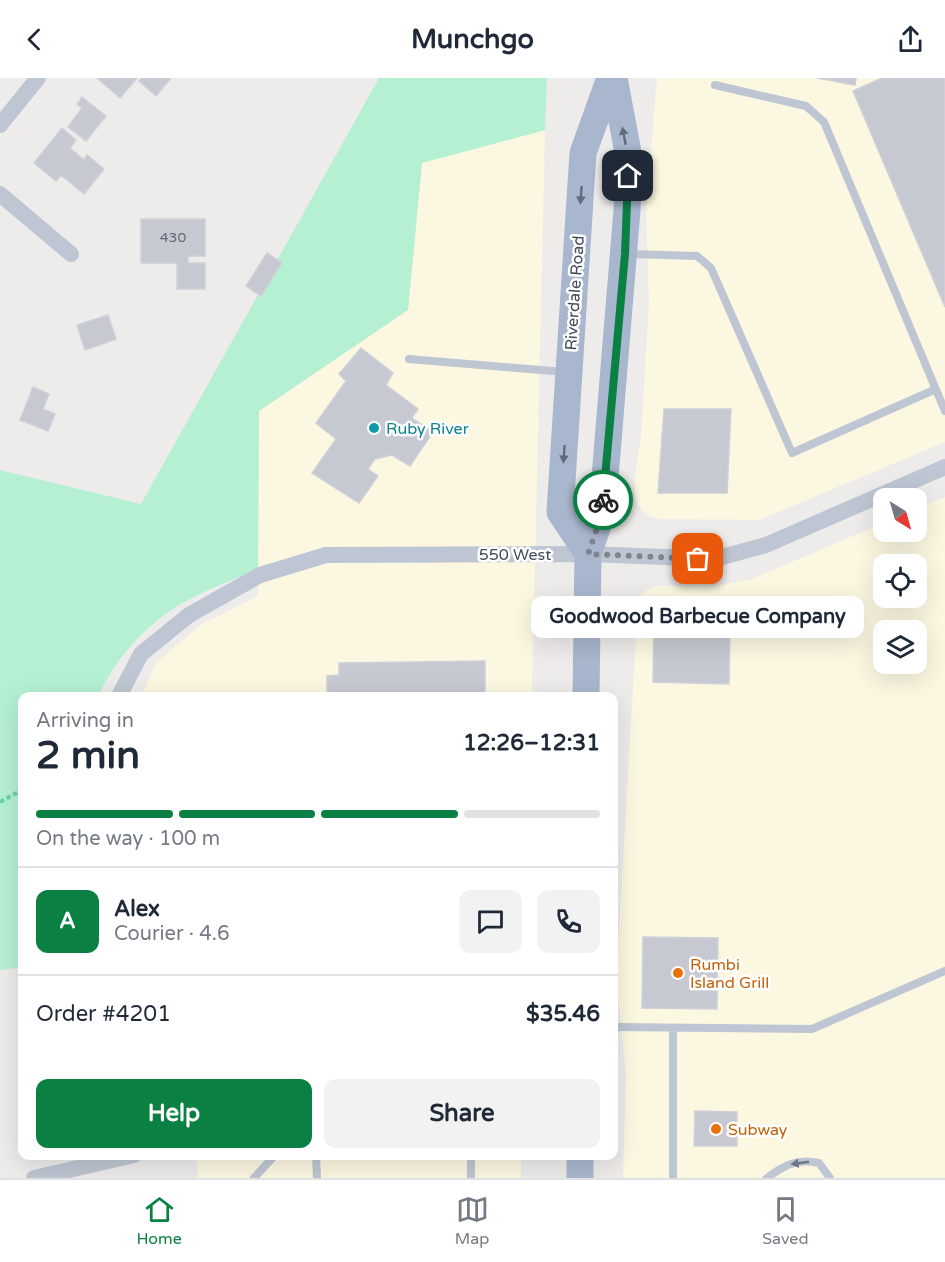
<!DOCTYPE html>
<html lang="en">
<head>
<meta charset="utf-8">
<style>
	:root { --surface:#fff; --page:#f2f2f3; --text:#1f2937; --muted:#747a83; --line:#e0e1e3; --accent:#0b8043 }
	body { margin:0; font-family:"Varela Round",sans-serif; background:var(--page); color:var(--text); height:100vh; display:flex; flex-direction:column; font-size:22px; white-space:nowrap }
	* { box-sizing:border-box; margin:0 }
	p { font-size:20px; color:var(--muted) }
	.icon { flex:none; width:33px; height:33px; fill:none; stroke:currentColor; stroke-width:2; stroke-linecap:round; stroke-linejoin:round }
	.map { position:relative; flex:1; overflow:hidden }
	.sheet { position:absolute; left:18px; top:614px; width:600px; height:468px; display:flex; flex-direction:column; background:var(--surface); border-radius:12px; box-shadow:0 6px 24px #0002 }
	.sheet>* { flex:none }
	.needle { width:39px; rotate:143deg }
	.fabs { position:absolute; left:873px; top:410px; display:grid; gap:12px }
	.fabs a { display:grid; place-items:center; width:54px; height:54px; border-radius:12px; background:var(--surface); box-shadow:0 6px 24px #0002; font-size:30px }
	.pin { position:absolute; display:grid; place-items:center; width:51px; height:51px; color:#fff; margin:-26px; border-radius:12px; box-shadow:0 3px 9px #0006 }
	.courier { position:absolute; display:grid; place-items:center; width:60px; height:60px; margin:-30px; border:4px solid #0b8043; border-radius:50%; background:#fff; color:#222; box-shadow:0 2px 8px #0007 }
	.bubble { position:absolute; height:42px; border-radius:12px; background:var(--surface); box-shadow:0 6px 24px #0002; font-size:20px; font-weight:700; line-height:42px; text-align:center }
	.summary em { font-style:normal; font-weight:700 }
	.summary div { display:flex; flex-direction:column-reverse }
	.summary { display:flex; align-items:center; justify-content:space-between; height:102px; padding:0 18px }
	h1 { font-size:39px; font-weight:700; line-height:45px }
	.bar { display:grid; grid-template-columns:repeat(4,1fr); gap:9px 6px; align-content:center; height:72px; padding:0 18px }
	.bar i { height:8px; border-radius:4px; background:var(--line) }
	.bar .active { background:var(--accent) }
	.bar p { grid-column:span 4 }
	.line { display:flex; align-items:center; gap:15px; padding:0 18px; border-top:2px solid var(--line) }
	.line div { flex:1 }
	.round { display:grid; place-items:center; flex:none; width:63px; height:63px; border-radius:12px; background:var(--page) }
	.primary-button { display:flex; gap:12px; margin-top:auto; padding:12px 18px }
	.primary-button a { flex:1; height:69px; border-radius:12px; background:var(--accent); color:#fff; font-size:24px; font-weight:700; line-height:69px; text-align:center }
	.primary-button a+a { background:var(--page); color:var(--text) }
	header { display:flex; justify-content:space-between; align-items:center; height:78px; padding:0 18px; background:var(--surface); font-size:27px; font-weight:700 }
	.dock { display:flex; justify-content:space-around; align-items:center; height:84px; border-top:2px solid var(--line); background:var(--surface); font-size:16px; color:var(--muted) }
	.dock a { display:grid; justify-items:center; gap:3px }
	.dock .active { color:var(--accent) }
	.map>svg:first-child { display:block }
</style>
</head>
<body>
<header><svg class="icon" aria-label="back" viewBox="0 0 24 24"><path d="M15 5l-7 7 7 7"/></svg>Munchgo<svg class="icon" aria-label="share" viewBox="0 0 24 24"><path d="M12 15V3M7 8l5-5 5 5M5 13v7h14v-7"/></svg></header>
<div class="map">
<svg width="945" height="1100" viewBox="0 0 945 1100">
	<rect width="100%" height="100%" fill="#eeebeb"/>
	<path fill="#fcf7e1" fill-rule="evenodd" d="M657,0H945V364L759,442L660,441L649,438L639,429L635,419V398L641,357L649,224L646,134Z
		M545,52L532,618H141L157,584L202,546L258,518L259,333L408,232L422,84Z
		M945,419V1100H623L626,996L617,908L618,872L638,522L646,512L657,508L722,507L752,501L883,445L884,453H916L917,431ZM884,486H916V519H884ZM884,552H916V585H884Z
		M197,1077H521V1100H198Z"/>
	<path fill="#b5f0d2" d="M379,0H547L545,52L422,85L408,232L259,333L258,491C236,501 212,509 190,521C153,539 114,580 99,618H22V889L0,892V392L141,426Z"/>
	<path fill="#c7c9d2" stroke="#cfd0d8" stroke-width="1.5" d="M97,0H137L120,20Z
		M142,0H171L156,18L139,3Z
		M817,0H856L855,7Z
		M882,0H945V229L853,13Z
		M82,19L106,38L86,63L68,49L82,30L77,26Z
		M62,50L76,62L70,70L84,82L87,77L104,91L84,116L61,97L56,103L34,85Z
		M141,141H205V178H188V185H205V211H177V185H141Z
		M267,175L282,185L261,218L246,208Z
		M108,237L116,261L85,272L77,247Z
		M361,270L393,295L386,307L418,331L412,340L433,354L410,388L392,377L375,381L368,391L378,398L359,425L312,395L336,361L316,345L346,303L339,296Z
		M33,309L49,316L43,331L55,336L48,353L20,342Z
		M664,331H731L727,415H658Z
		M654,544L730,546L729,606L653,604Z
		M485,583V618H327V598L339,597V585Z
		M643,859L718,860L717,931L642,930Z
		M695,1033L737,1034V1068H694Z"/>
	<g fill="none" stroke-linecap="round" stroke-linejoin="round">
		<path stroke="#6bd0a9" stroke-width="4" stroke-dasharray="4.5 3" stroke-linecap="butt" d="M0,724L22,712"/>
		<path stroke="#bdc6d2" stroke-width="8" d="M715,7L806,28L824,44L945,333
			M628,176L697,178L711,190L792,375L936,311
			M409,281L565,294
			M614,949L812,951L945,893
			M673,950V1100
			M316,1077L317,1100
			M254,1100L275,1077
			M471,1100V1077
			M767,1100C784,1087 798,1080 819,1085L830,1100"/>
		<path stroke="#bdc6d2" stroke-width="16" d="M0,47L38,0
			M0,116L71,176
			M119,618L141,576L189,537L260,497L326,477L588,476L715,481L766,467L945,389
			M34,1100L134,1077"/>
		<path stroke="#a8b7cd" stroke-width="27" d="M588,476L560,434L583,75L610,0
			M586,618L588,476L602,436L627,132L629,80L614,0
			M580,1100V1077"/>
	</g>
	<defs><path id="oneway-solid" d="M-6-.8H1V-3.2L6.5 0L1 3.2V.8H-6Z" transform="scale(1.5)"/></defs>
	<g fill="#616c7c">
		<use href="#oneway-solid" transform="translate(624 58) rotate(-101)"/>
		<use href="#oneway-solid" transform="translate(581 117) rotate(94)"/>
		<use href="#oneway-solid" transform="translate(564 376) rotate(94)"/>
	</g>
	<use fill="#6e7784" href="#oneway-solid" transform="translate(800 1085) rotate(172)"/>
	<g fill="none" stroke-linecap="round" stroke-linejoin="round">
		<path stroke="#7f848d" stroke-width="6" stroke-dasharray="0 10.8" d="M603,422L602,436L588,476L698,481"/>
		<path stroke="#0b8043" stroke-width="8" d="M603,422L625,176L628,98"/>
	</g>
	<circle fill="#0f9aa8" stroke="#fff" stroke-width="2" cx="374" cy="350" r="6"/>
	<g fill="#e8710a" stroke="#fff" stroke-width="2">
		<circle cx="678" cy="895" r="6"/>
		<circle cx="716" cy="1051" r="6"/>
	</g>
	<g text-anchor="middle" stroke-width="5" stroke-linejoin="round" paint-order="stroke">
		<g font-size="14" fill="#646b78">
			<text x="173" y="164">430</text>
		</g>
		<g font-size="16" fill="#434c5a" stroke="#fff">
			<text transform="translate(574 215) rotate(-86)" y="6">Riverdale Road</text>
			<text x="515" y="482">550 West</text>
		</g>
		<g font-size="16" fill="#0d838f" stroke="#fff" text-anchor="start">
			<text x="386" y="356">Ruby River</text>
		</g>
		<g font-size="16" fill="#c56008" stroke="#fff" text-anchor="start">
			<text x="690" y="892">Rumbi<tspan x="690" dy="18">Island Grill</tspan></text>
			<text x="728" y="1057">Subway</text>
		</g>
	</g>
</svg>
<div class="fabs">
<a><svg class="needle" viewBox="-14 -14 28 28"><path d="M0-13l5 13h-10z" fill="#e53935"/><path d="M0 13l5-13h-10z" fill="#747a83"/></svg></a>
<a><svg class="icon" aria-label="locate" viewBox="0 0 24 24"><circle cx="12" cy="12" r="6"/><path d="M12 2v4M12 18v4M2 12h4M18 12h4"/></svg></a>
<a><svg class="icon" aria-label="layers" viewBox="0 0 24 24"><path d="M12 4l9 5-9 5-9-5zM3 14l9 5 9-5"/></svg></a>
</div>
<div class="pin" style="left:698px;top:481px;background:#ea580c"><svg class="icon" aria-label="bag" viewBox="0 0 24 24"><path d="M5 8h14l-1 12H6zM9 8a3 3 0 0 1 6 0"/></svg></div>
<div class="pin" style="left:628px;top:98px;background:#1f2937"><svg class="icon" aria-label="home" viewBox="0 0 24 24"><path d="M3 11l9-7 9 7M6 9v11h12V9"/></svg></div>
<div class="courier" style="left:603px;top:422px"><svg class="icon" aria-label="bike" viewBox="0 0 24 24"><circle cx="6" cy="16" r="4"/><circle cx="18" cy="16" r="4"/><path d="M6 16l4-8h5l3 8M10 8l3 8H6M13 5h3"/></svg></div>
<div class="bubble" style="left:531px;top:518px;width:333px">Goodwood Barbecue Company</div>
<section class="sheet">
<div class="summary"><div><h1>2 min</h1><p>Arriving in</p></div><em>12:26–12:31</em></div>
<div class="bar"><i class="active"></i><i class="active"></i><i class="active"></i><i></i><p>On the way · 100 m</p></div>
<div class="line" style="height:108px"><b class="round" style="background:var(--accent);color:#fff">A</b><div><b>Alex</b><p>Courier · 4.6</p></div><a class="round"><svg class="icon" aria-label="chat" viewBox="0 0 24 24"><path d="M4 5h16v11H9l-5 4z"/></svg></a><a class="round"><svg class="icon" aria-label="phone" viewBox="0 0 24 24"><path d="M5 4h4l2 5-3 2q2 4 5 5l2-3 5 2v4C11 20 4 13 5 4z"/></svg></a></div>
<div class="line" style="height:78px"><div>Order #4201</div><b>$35.46</b></div>
<div class="primary-button"><a>Help</a><a>Share</a></div>
</section>
</div>
<nav class="dock">
<a class="active"><svg class="icon" aria-label="home" viewBox="0 0 24 24"><path d="M3 11l9-7 9 7M6 9v11h12V9"/></svg>Home</a>
<a><svg class="icon" aria-label="map" viewBox="0 0 24 24"><path d="M3 6l6-2 6 2 6-2v14l-6 2-6-2-6 2zM9 4v14M15 6v14"/></svg>Map</a>
<a><svg class="icon" aria-label="saved" viewBox="0 0 24 24"><path d="M7 4h10v16l-5-4-5 4z"/></svg>Saved</a>
</nav>
</body>
</html>
